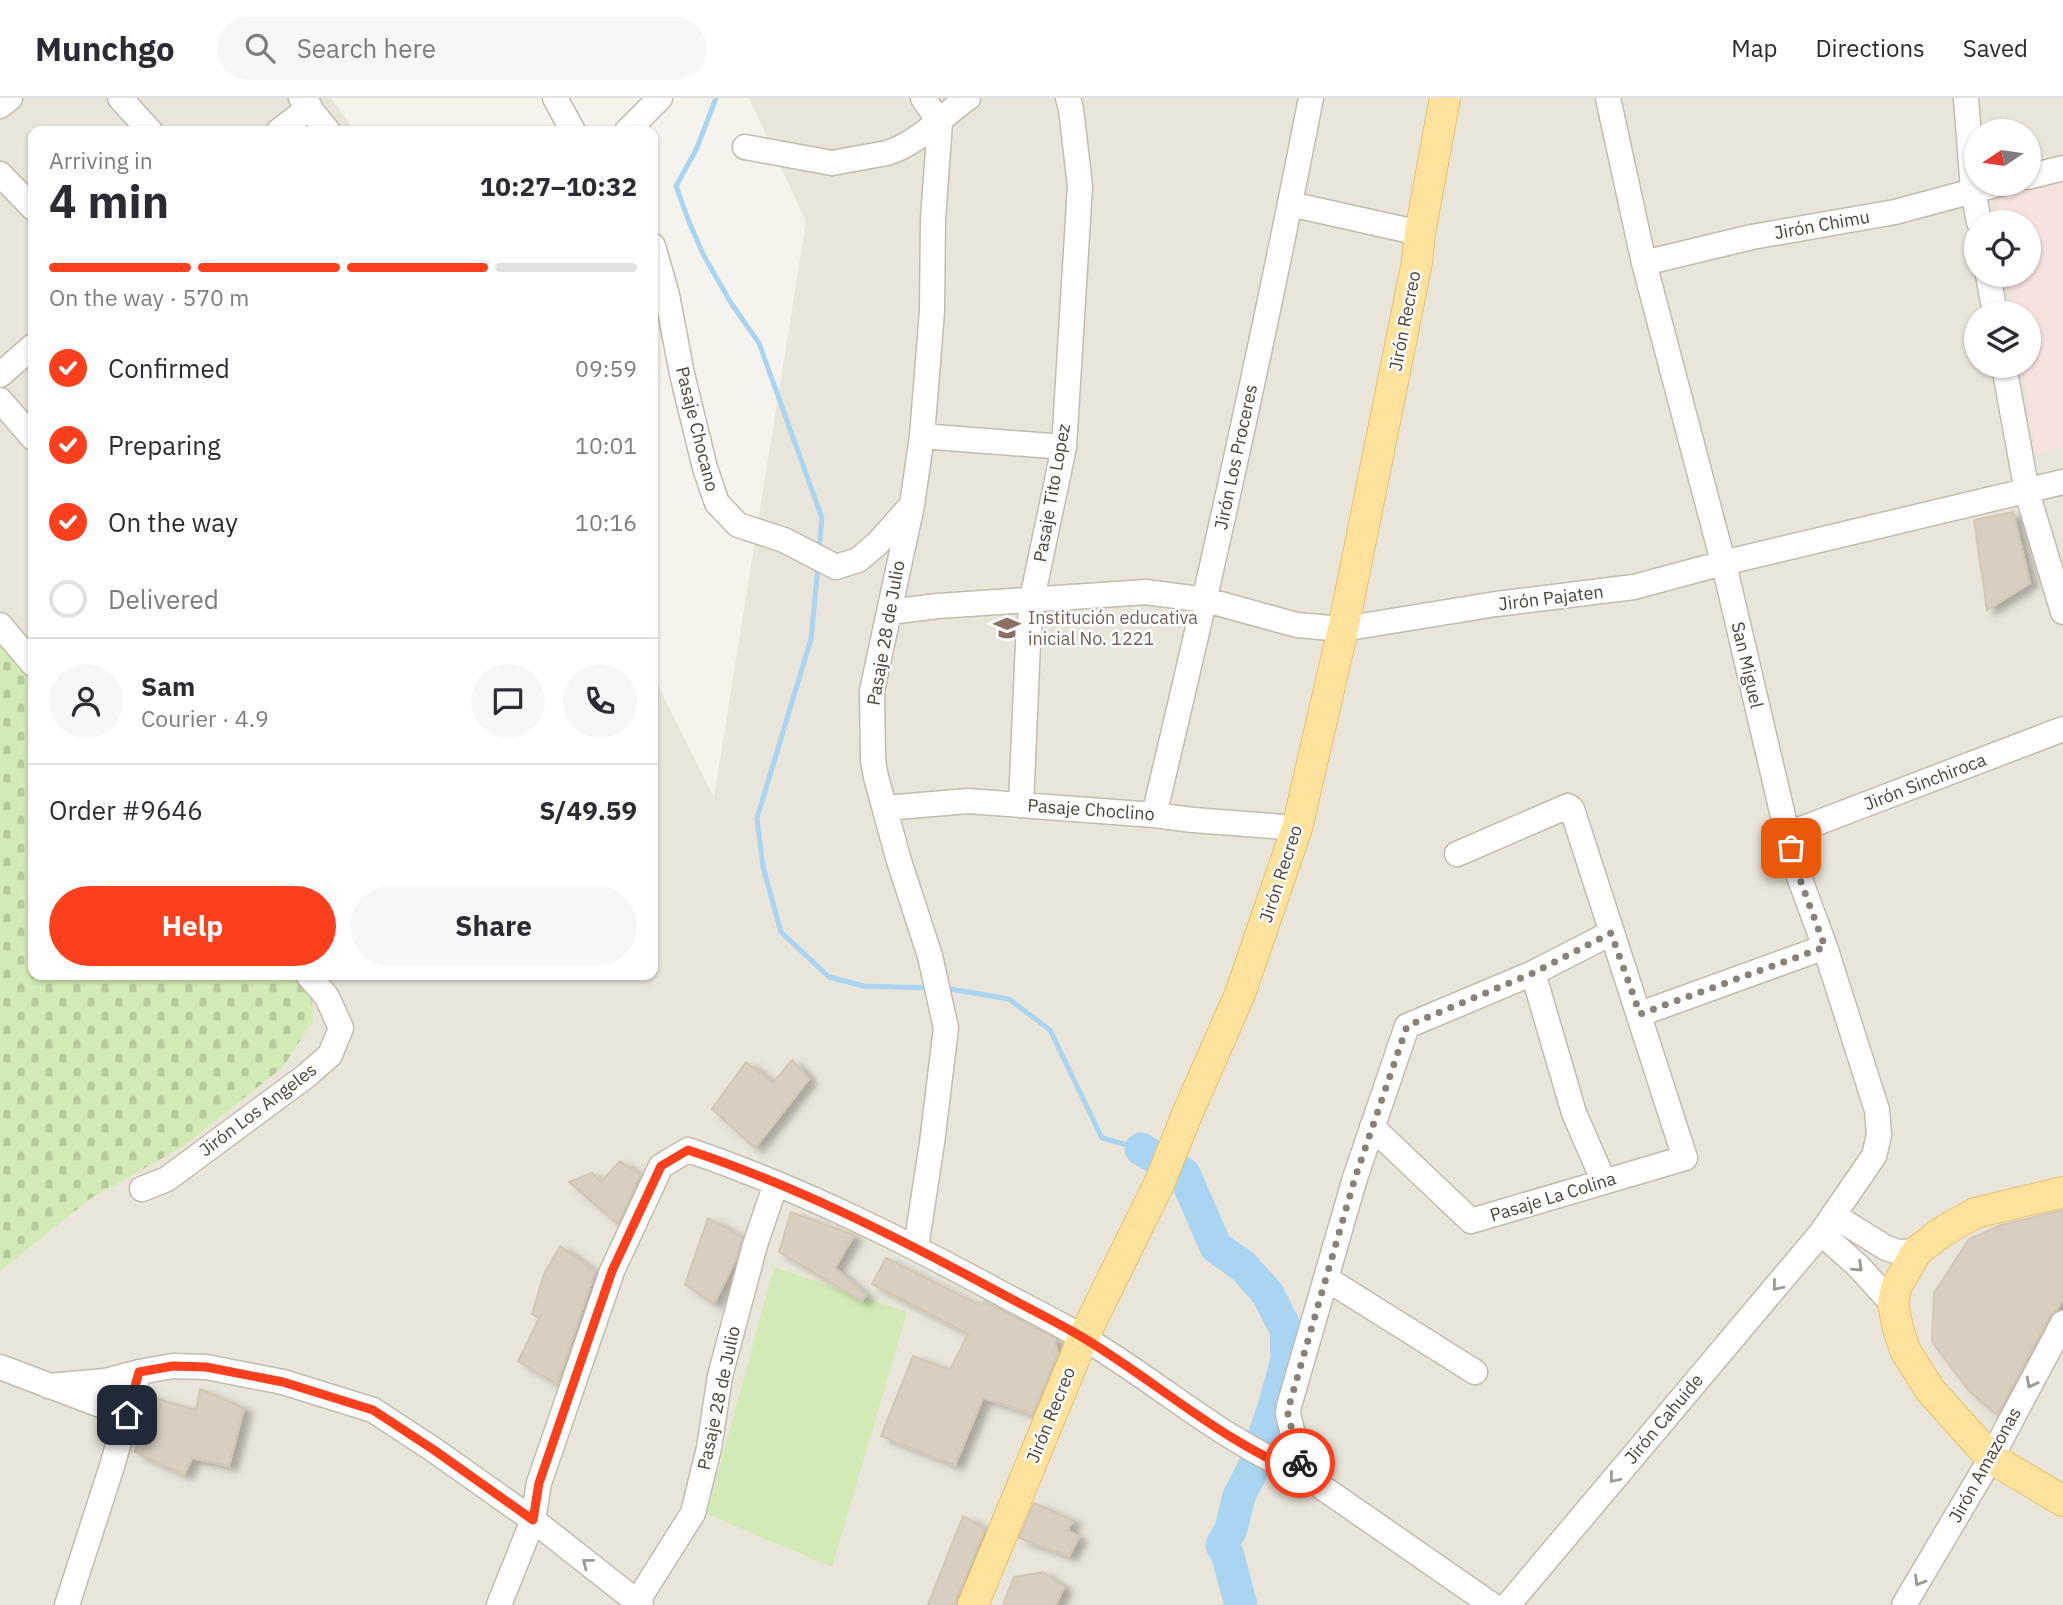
<!DOCTYPE html>
<html lang="en">
<head>
<meta charset="utf-8">
<style>
	:root { --surface:#fff; --page:#f7f7f7; --text:#2b2b33; --muted:#7c7c81; --line:#e1e1e2; --accent:#fc3f1d }
	body { margin:0; font-family:"IBM Plex Sans",sans-serif; background:var(--page); color:var(--text); height:100vh; display:flex; flex-direction:column; font-size:26px; white-space:nowrap }
	* { box-sizing:border-box; margin:0 }
	p { font-size:23px; color:var(--muted) }
	.icon { flex:none; width:38px; height:38px; fill:none; stroke:currentColor; stroke-width:2; stroke-linecap:round; stroke-linejoin:round }
	.map { position:relative; flex:1; overflow:hidden }
	.details { position:absolute; left:28px; top:28px; width:630px; height:854px; display:flex; flex-direction:column; background:var(--surface); border-radius:14px; box-shadow:0 2px 5px #0004 }
	.details>* { flex:none }
	.needle { width:46px; rotate:257deg }
	.buttons { position:absolute; left:1964px; top:21px; display:grid; gap:14px }
	.buttons a { display:grid; place-items:center; width:77px; height:77px; border-radius:50%; background:var(--surface); box-shadow:0 2px 5px #0004; font-size:35px }
	.pin { position:absolute; display:grid; place-items:center; width:60px; height:60px; color:#fff; margin:-30px; border-radius:14px; box-shadow:0 4px 10px #0006 }
	.courier { position:absolute; display:grid; place-items:center; width:70px; height:70px; margin:-35px; border:5px solid #fc3f1d; border-radius:50%; background:#fff; color:#222; box-shadow:0 2px 9px #0007 }
	.headline em { font-style:normal; font-weight:700 }
	.headline div { display:flex; flex-direction:column-reverse }
	.headline { display:flex; align-items:center; justify-content:space-between; height:119px; padding:0 21px }
	h1 { font-size:46px; font-weight:700; line-height:52px }
	.bar { display:grid; grid-template-columns:repeat(4,1fr); gap:10px 7px; align-content:center; height:84px; padding:0 21px }
	.bar i { height:9px; border-radius:5px; background:var(--line) }
	.bar .active { background:var(--accent) }
	.bar p { grid-column:span 4 }
	.line { display:flex; align-items:center; gap:18px; padding:0 21px; border-top:2px solid var(--line) }
	.line div { flex:1 }
	.round { display:grid; place-items:center; flex:none; width:74px; height:74px; border-radius:37px; background:var(--page) }
	ol { padding:0 21px; list-style:none }
	li { display:flex; align-items:center; gap:21px; height:77px }
	li p { margin-inline-start:auto }
	li .icon { padding:7px; border-radius:50%; background:var(--accent); color:#fff; stroke-width:4 }
	li:last-child { color:var(--muted) }
	li i { width:38px; height:38px; border:4px solid var(--line); border-radius:50% }
	.primary-button { display:flex; gap:14px; margin-top:auto; padding:14px 21px }
	.primary-button a { flex:1; height:80px; border-radius:42px; background:var(--accent); color:#fff; font-size:28px; font-weight:700; line-height:80px; text-align:center }
	.primary-button a+a { background:var(--page); color:var(--text) }
	header { display:flex; align-items:center; gap:42px; box-sizing:border-box; height:98px; padding:0 35px; background:var(--surface); border-bottom:2px solid var(--line) }
	header strong { font-size:33px }
	nav { display:flex; gap:38px; margin-inline-start:auto; font-size:24px }
	.search { width:490px; height:63px; background:var(--page); display:flex; align-items:center; gap:18px; box-sizing:border-box; padding:0 24px; border-radius:38px; color:var(--muted); font-size:26px }
	.map>svg:first-child { display:block }
</style>
</head>
<body>
<header>
<strong>Munchgo</strong>
<div class="search"><svg class="icon" aria-label="search" viewBox="0 0 24 24"><circle cx="10" cy="10" r="6"/><path d="M15 15l6 6"/></svg>Search here</div>
<nav><a>Map</a><a>Directions</a><a>Saved</a></nav>
</header>
<div class="map">
<svg width="2063" height="1507" viewBox="0 0 2063 1507">
	<defs>
		<pattern id="cemetery-stones" width="16" height="16" patternUnits="userSpaceOnUse" patternTransform="scale(1.75)"><rect width="16" height="16" fill="#d2eab5"/><path d="M2 7V4a2 2 0 0 1 4 0v3zM10 15v-3a2 2 0 0 1 4 0v3z" fill="#b6ca9c"/></pattern>
		<filter id="shadow"><feDropShadow dx="8" dy="4.5" stdDeviation="3.5" flood-color="#0004"/></filter>
	</defs>
	<rect width="100%" height="100%" fill="#f6f3ec"/>
	<path fill="#eae5da" fill-rule="evenodd" d="M0,0H331L355,33H33V877H653V577L714,699L806,124L749,0H2063V1507H0ZM1976,33H2028V86H1976ZM1976,124H2028V177H1976ZM1976,215H2028V268H1976Z"/>
	<path fill="#f6e3e0" d="M2063,77V349L2036,355L2023,268H2028V215H2015L2009,177H2028V124H2000L1995,93Z"/>
	<path fill="url(#cemetery-stones)" d="M0,548L33,586V877H293L312,898L313,923L283,969L182,1049L90,1101L0,1173Z"/>
	<path fill="#d2eab5" d="M774,1169L907,1214L832,1469L707,1416Z"/>
	<g fill="none" stroke-linecap="round" stroke-linejoin="round">
		<path stroke="#a9d4f2" stroke-width="5" d="M716,0L696,52L676,88L689,124L704,158L731,205L759,245L822,420L819,451
			M818,468L811,541L757,720L763,769L781,834L829,879L864,888L931,890
			M944,890L1009,901L1050,932L1102,1040L1141,1051"/>
		<path stroke="#a9d4f2" stroke-width="33" d="M1141,1051L1184,1076L1216,1149L1243,1168L1268,1196L1286,1232L1287,1261L1275,1306L1253,1371L1239,1398L1231,1431L1222,1447L1228,1458L1241,1507"/>
	</g>
	<path fill="#d8cfc1" stroke="#d3c7b4" stroke-width="2" filter="url(#shadow)" d="M2013,414L2030,485L1987,512L1974,422Z
		M792,962L809,981L755,1050L712,1011L746,964L773,985Z
		M620,1063L640,1077L618,1126L569,1084L592,1075L601,1084Z
		M2063,1112V1201L2057,1212L2050,1218L1997,1317L1970,1294L1932,1244L1934,1195L1969,1141L2001,1127Z
		M791,1114L854,1137L835,1170L866,1197L862,1203L779,1154Z
		M708,1120L742,1139L737,1159L714,1206L685,1186Z
		M560,1148L595,1174L557,1286L518,1263L539,1220L532,1216L544,1176Z
		M886,1160L981,1208L984,1203L1054,1240L1058,1255L1033,1316L983,1300L955,1367L881,1338L913,1258L950,1272L968,1236L872,1186Z
		M200,1291L244,1310L229,1368L192,1360L184,1377L135,1354L148,1298L196,1312Z
		M1034,1405L1073,1422L1068,1432L1079,1439L1069,1458L1019,1440Z
		M963,1418L985,1431L957,1500L956,1507H928Z
		M1043,1474L1064,1489L1056,1507H1003L1014,1479Z"/>
	<g fill="none" stroke-linecap="round" stroke-linejoin="round">
		<g stroke="#c2bbae" stroke-width="27">
			<path id="minor" d="M120,0L150,33
				M301,0L328,33
				M555,0L573,33
				M1966,0L1973,92L1979,124
				M0,8L10,0
				M279,33L310,9
				M627,33L660,0
				M745,49L832,65L887,55C919,45 942,18 968,0
				M0,76L33,110
				M2028,79L2063,70
				M1290,106L1420,135
				M653,148L667,197L682,276L705,370L717,405L738,427L784,442L836,469L858,462L878,445L909,410
				M1644,165L1752,139L1895,114L1999,86
				M1988,177L1995,215
				M2004,268L2027,394L2063,514
				M0,277L33,248
				M0,302L33,340
				M922,338L1064,349
				M889,514L938,508L1146,494L1206,502L1297,527L1343,531L1496,506L1634,489L1723,465L2063,384
				M0,527L33,566
				M1021,707L1028,545L1032,501L1064,349L1080,88L1071,11L1068,0
				M885,710L968,703L1154,717L1193,722L1297,730
				M1154,717C1211,479 1264,240 1311,0
				M1788,736L2063,631
				M1533,875L1574,1015L1604,1084
				M1640,916L1825,849
				M1372,1029L1471,1123L1685,1060L1572,711L1568,708L1457,756
				M142,1091L167,1081L306,978L330,957L341,930L327,899L308,877
				M1833,1117L1886,1150L1898,1154L1917,1153
				M1821,1135L1857,1167L1893,1206
				M916,1149L932,1045L946,930L930,858L899,763L876,679L873,662L872,593L912,407L922,338L932,213L933,121L940,25L923,0
				M1327,1181L1475,1274
				M0,1269L127,1317
				M48,1288L105,1283L139,1274L173,1268L206,1269L283,1284L373,1312L434,1352L533,1422L641,1507
				M1303,1376L1288,1316L1289,1308L1355,1080L1407,928L1533,875L1611,835
				M637,1504L693,1415L709,1350L720,1278L755,1147L776,1085
				M67,1507L112,1368L139,1274
				M499,1507L533,1422L539,1385L612,1173L661,1068L688,1052C794,1088 895,1138 993,1191C1022,1207 1053,1222 1082,1239C1157,1283 1222,1343 1303,1376L1492,1507
				M1508,1507L1821,1135L1874,1058L1879,1037L1877,1012L1825,849L1794,765L1726,475L1644,165L1608,0
				M1904,1507L1991,1360L2063,1225"/>
		</g>
		<g stroke="#e6c16a" stroke-width="32">
			<path id="major" d="M2063,1094L1975,1115L1942,1134L1917,1153L1896,1189L1893,1206L1898,1230L1905,1252L1930,1292L1991,1360L2063,1403
				M973,1507L1083,1240L1159,1086L1188,1014L1240,896L1297,730L1343,531L1417,164L1420,135L1445,0"/>
		</g>
		<use href="#minor" stroke="#fff" stroke-width="24"/>
		<use href="#major" stroke="#ffe39c" stroke-width="30"/>
	</g>
	<defs><path id="oneway-chevron" d="M-2-3.5L2.5 0L-2 3.5" fill="none" stroke-width="1.6" stroke-linecap="round" stroke-linejoin="round" transform="scale(1.75)"/></defs>
	<g stroke="#9c9892">
		<use href="#oneway-chevron" transform="translate(1858 1169) rotate(43)"/>
		<use href="#oneway-chevron" transform="translate(1777 1188) rotate(130)"/>
		<use href="#oneway-chevron" transform="translate(2031 1285) rotate(118)"/>
		<use href="#oneway-chevron" transform="translate(1614 1380) rotate(130)"/>
		<use href="#oneway-chevron" transform="translate(587 1465) rotate(-142)"/>
		<use href="#oneway-chevron" transform="translate(1919 1483) rotate(121)"/>
	</g>
	<g fill="none" stroke-linecap="round" stroke-linejoin="round">
		<path stroke="#878178" stroke-width="7" stroke-dasharray="0 12.6" d="M1300,1365L1288,1316L1289,1308L1355,1080L1407,928L1533,875L1611,835L1640,916L1825,849L1794,765L1791,750"/>
		<path stroke="#fc3f1d" stroke-width="9" d="M127,1317L139,1274L173,1268L206,1269L283,1284L373,1312L434,1352L533,1422L539,1385L612,1173L661,1068L688,1052C794,1087 895,1138 993,1191C1022,1207 1053,1222 1082,1239C1156,1283 1222,1344 1303,1376L1300,1365"/>
	</g>
	<defs>
		<g id="school-bare" transform="scale(2.1)"><path d="M0-5L7-2L0 1L-7-2ZM-4 1L0 2.5L4 1V4Q0 6-4 4Z" fill="#8d6e63" stroke="#fff" stroke-width="2.5" paint-order="stroke"/></g>
	</defs>
	<g fill-rule="evenodd">
		<use href="#school-bare" x="1007" y="530"/>
	</g>
	<g text-anchor="middle" stroke-width="5" stroke-linejoin="round" paint-order="stroke">
		<g font-size="18" fill="#4b4439" stroke="#fff">
			<text transform="translate(1822 127) rotate(-10)" y="6">Jirón Chimu</text>
			<text transform="translate(1405 223) rotate(-79)" y="6">Jirón Recreo</text>
			<text transform="translate(697 331) rotate(76)" y="6">Pasaje Chocano</text>
			<text transform="translate(1236 359) rotate(-78)" y="6">Jirón Los Proceres</text>
			<text transform="translate(1052 395) rotate(-80)" y="6">Pasaje Tito Lopez</text>
			<text transform="translate(1551 500) rotate(-7)" y="6">Jirón Pajaten</text>
			<text transform="translate(886 535) rotate(-80)" y="6">Pasaje 28 de Julio</text>
			<text transform="translate(1747 567) rotate(77)" y="6">San Miguel</text>
			<text transform="translate(1925 684) rotate(-21)" y="6">Jirón Sinchiroca</text>
			<text transform="translate(1091 712) rotate(4)" y="6">Pasaje Choclino</text>
			<text transform="translate(1281 776) rotate(-72)" y="6">Jirón Recreo</text>
			<text transform="translate(258 1012) rotate(-37)" y="6">Jirón Los Angeles</text>
			<text transform="translate(1553 1099) rotate(-17)" y="6">Pasaje La Colina</text>
			<text transform="translate(719 1300) rotate(-78)" y="6">Pasaje 28 de Julio</text>
			<text transform="translate(1051 1317) rotate(-68)" y="6">Jirón Recreo</text>
			<text transform="translate(1664 1321) rotate(-50)" y="6">Jirón Cahuide</text>
			<text transform="translate(1985 1367) rotate(-61)" y="6">Jirón Amazonas</text>
		</g>
		<g font-size="18" fill="#785e54" stroke="#fff" text-anchor="start">
			<text x="1028" y="526">Institución educativa<tspan x="1028" dy="21">inicial No. 1221</tspan></text>
		</g>
	</g>
</svg>
<div class="buttons">
<a><svg class="needle" viewBox="-14 -14 28 28"><path d="M0-13l5 13h-10z" fill="#e53935"/><path d="M0 13l5-13h-10z" fill="#7c7c81"/></svg></a>
<a><svg class="icon" aria-label="locate" viewBox="0 0 24 24"><circle cx="12" cy="12" r="6"/><path d="M12 2v4M12 18v4M2 12h4M18 12h4"/></svg></a>
<a><svg class="icon" aria-label="layers" viewBox="0 0 24 24"><path d="M12 4l9 5-9 5-9-5zM3 14l9 5 9-5"/></svg></a>
</div>
<div class="pin" style="left:1791px;top:750px;background:#ea580c"><svg class="icon" aria-label="bag" viewBox="0 0 24 24"><path d="M5 8h14l-1 12H6zM9 8a3 3 0 0 1 6 0"/></svg></div>
<div class="pin" style="left:127px;top:1317px;background:#1f2937"><svg class="icon" aria-label="home" viewBox="0 0 24 24"><path d="M3 11l9-7 9 7M6 9v11h12V9"/></svg></div>
<div class="courier" style="left:1300px;top:1365px"><svg class="icon" aria-label="bike" viewBox="0 0 24 24"><circle cx="6" cy="16" r="4"/><circle cx="18" cy="16" r="4"/><path d="M6 16l4-8h5l3 8M10 8l3 8H6M13 5h3"/></svg></div>
<section class="details">
<div class="headline"><div><h1>4 min</h1><p>Arriving in</p></div><em>10:27–10:32</em></div>
<div class="bar"><i class="active"></i><i class="active"></i><i class="active"></i><i></i><p>On the way · 570 m</p></div>
<ol>
<li><svg class="icon" aria-label="check" viewBox="0 0 24 24"><path d="M5 12l5 5 9-10"/></svg>Confirmed<p>09:59</p></li>
<li><svg class="icon" aria-label="check" viewBox="0 0 24 24"><path d="M5 12l5 5 9-10"/></svg>Preparing<p>10:01</p></li>
<li><svg class="icon" aria-label="check" viewBox="0 0 24 24"><path d="M5 12l5 5 9-10"/></svg>On the way<p>10:16</p></li>
<li><i></i>Delivered</li>
</ol>
<div class="line" style="height:126px"><a class="round"><svg class="icon" aria-label="person" viewBox="0 0 24 24"><circle cx="12" cy="8" r="4"/><path d="M4 21q1-7 8-7t8 7"/></svg></a><div><b>Sam</b><p>Courier · 4.9</p></div><a class="round"><svg class="icon" aria-label="chat" viewBox="0 0 24 24"><path d="M4 5h16v11H9l-5 4z"/></svg></a><a class="round"><svg class="icon" aria-label="phone" viewBox="0 0 24 24"><path d="M5 4h4l2 5-3 2q2 4 5 5l2-3 5 2v4C11 20 4 13 5 4z"/></svg></a></div>
<div class="line" style="height:91px"><div>Order #9646</div><b>S/49.59</b></div>
<div class="primary-button"><a>Help</a><a>Share</a></div>
</section>
</div>
</body>
</html>
